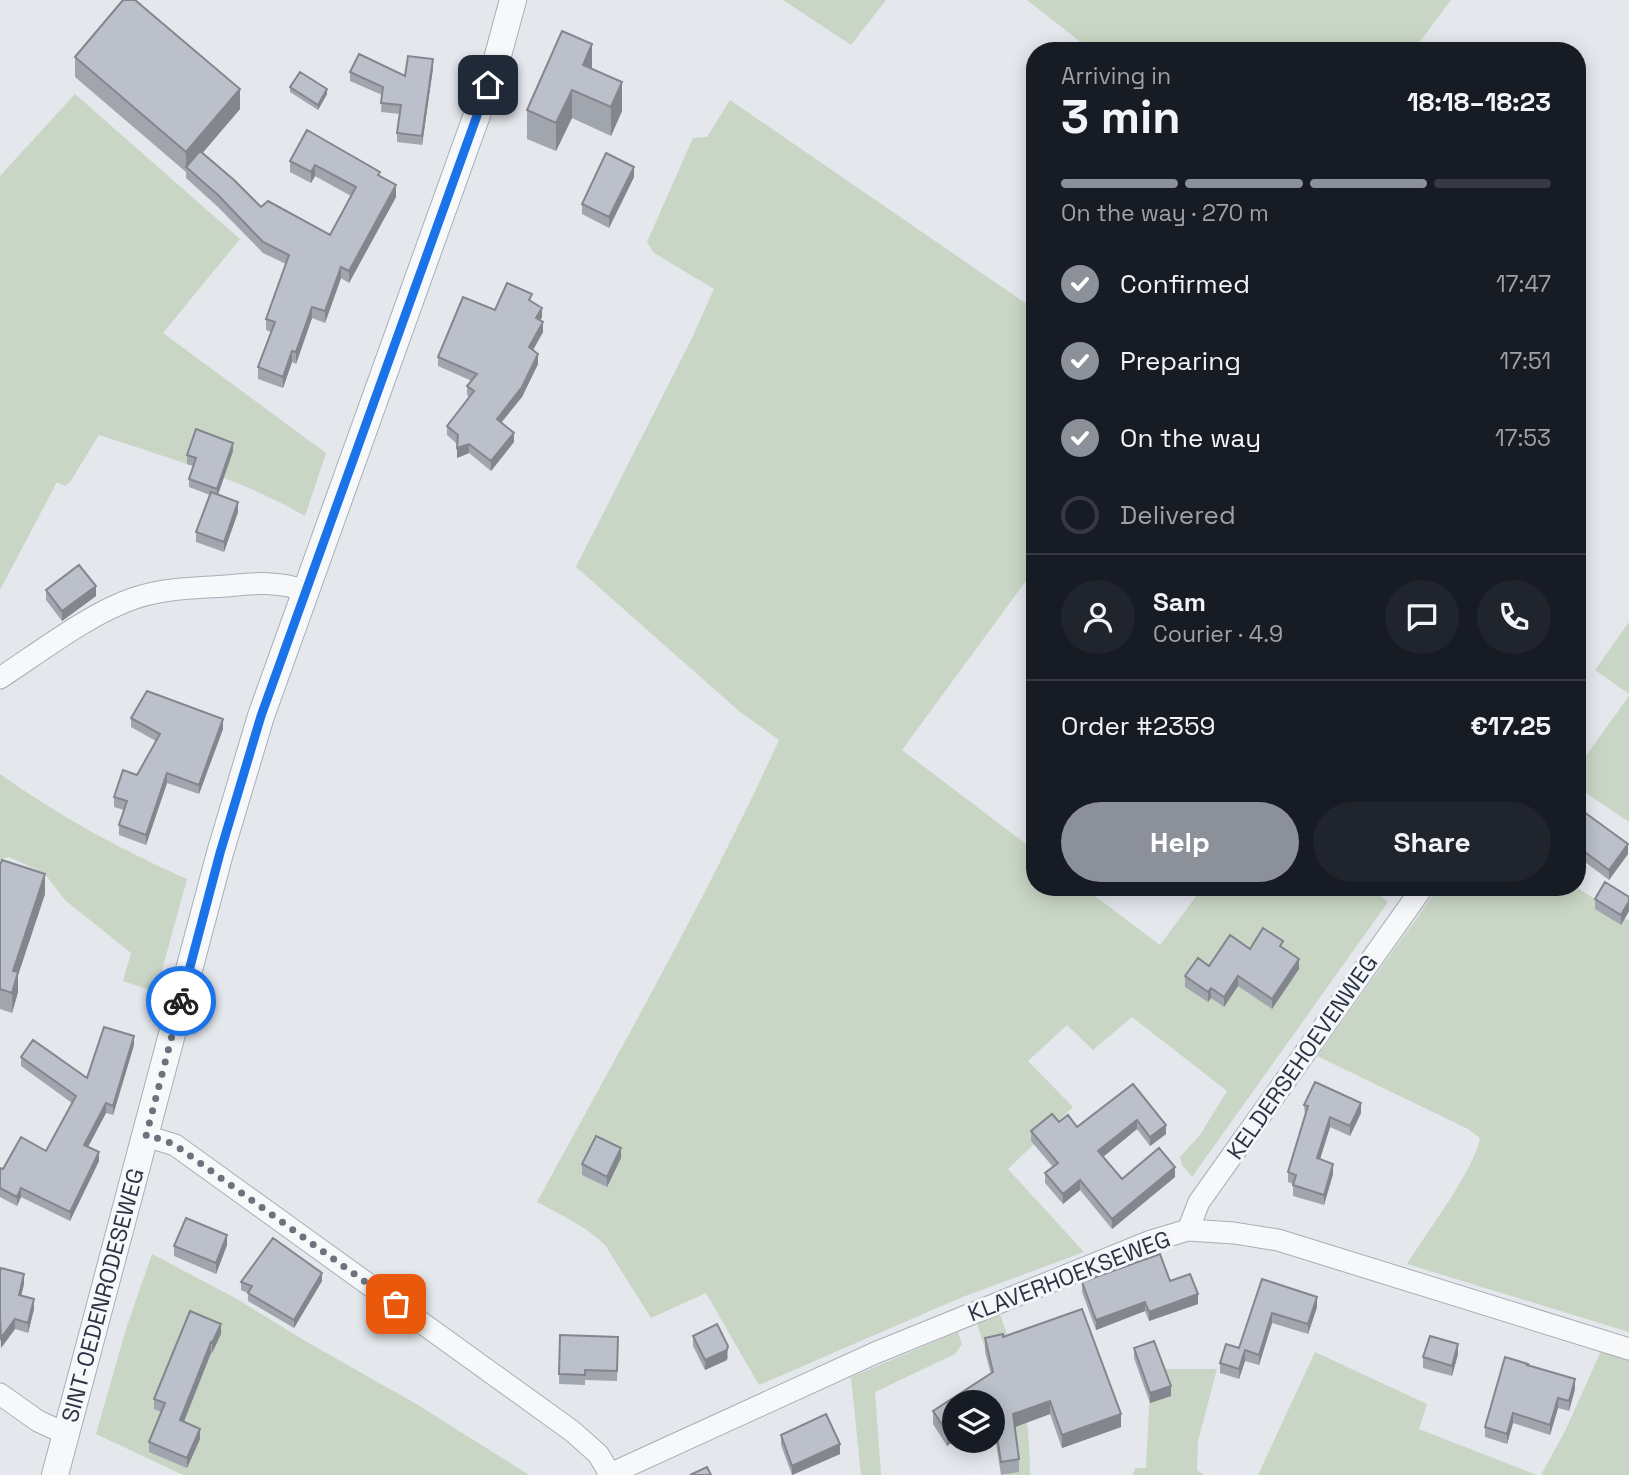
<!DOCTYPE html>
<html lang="en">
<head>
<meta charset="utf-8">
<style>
	:root { --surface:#171b24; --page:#20242c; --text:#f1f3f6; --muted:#9ea1a6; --line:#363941; --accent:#8c9099 }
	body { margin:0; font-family:"Space Grotesk",sans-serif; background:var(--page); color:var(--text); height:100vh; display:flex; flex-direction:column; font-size:26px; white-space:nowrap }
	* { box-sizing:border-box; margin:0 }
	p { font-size:23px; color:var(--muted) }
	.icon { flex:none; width:38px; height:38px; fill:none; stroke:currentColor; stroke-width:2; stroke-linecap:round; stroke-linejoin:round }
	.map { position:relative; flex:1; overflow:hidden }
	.details { position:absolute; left:1026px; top:42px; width:560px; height:854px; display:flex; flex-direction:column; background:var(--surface); border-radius:28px; box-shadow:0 4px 18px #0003 }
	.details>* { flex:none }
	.tools { position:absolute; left:942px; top:1390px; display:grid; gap:14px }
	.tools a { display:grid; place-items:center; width:63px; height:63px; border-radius:50%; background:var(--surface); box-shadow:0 4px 18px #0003; font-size:35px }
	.pin { position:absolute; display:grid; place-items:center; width:60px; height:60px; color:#fff; margin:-30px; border-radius:14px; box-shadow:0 4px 10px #0006 }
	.courier { position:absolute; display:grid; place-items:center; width:70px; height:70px; margin:-35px; border:5px solid #1a73e8; border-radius:50%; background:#fff; color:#222; box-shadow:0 2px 9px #0007 }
	.summary em { font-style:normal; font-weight:700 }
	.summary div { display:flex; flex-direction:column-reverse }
	.summary { display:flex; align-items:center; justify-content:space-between; height:119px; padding:0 35px }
	h1 { font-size:46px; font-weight:700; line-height:52px }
	.bar { display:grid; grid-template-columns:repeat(4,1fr); gap:10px 7px; align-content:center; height:84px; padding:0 35px }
	.bar i { height:9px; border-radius:5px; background:var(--line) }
	.bar .active { background:var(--accent) }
	.bar p { grid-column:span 4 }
	.line { display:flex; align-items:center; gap:18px; padding:0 35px; border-top:2px solid var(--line) }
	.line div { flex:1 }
	.round { display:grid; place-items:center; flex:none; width:74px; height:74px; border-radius:37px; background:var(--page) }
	ol { padding:0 35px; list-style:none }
	li { display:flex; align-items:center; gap:21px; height:77px }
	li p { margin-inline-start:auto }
	li .icon { padding:7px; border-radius:50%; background:var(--accent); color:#fff; stroke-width:4 }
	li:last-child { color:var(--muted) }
	li i { width:38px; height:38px; border:4px solid var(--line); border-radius:50% }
	.primary-button { display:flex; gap:14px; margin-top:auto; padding:14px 35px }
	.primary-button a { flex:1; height:80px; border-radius:42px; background:var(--accent); color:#fff; font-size:28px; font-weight:700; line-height:80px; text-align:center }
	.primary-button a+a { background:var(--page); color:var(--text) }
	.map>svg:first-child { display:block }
</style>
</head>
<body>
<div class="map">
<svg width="1629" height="1475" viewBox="0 0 1629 1475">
	<rect width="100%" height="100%" fill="#e4e7ec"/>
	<path fill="#c9d6c5" d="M783,0H886L851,45Z
		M1027,0H1451L1413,51H1092Z
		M75,94L240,239L163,333L326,453L305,516C241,479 169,458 99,435L70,482L65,486L57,482L0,590V176Z
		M730,100L1034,309V570L902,750L1034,850V887H1083L1160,945L1203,887H1370L1388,902L1192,1177L1182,1165L1180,1157L1200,1135L1227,1091L1132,1017L1093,1050L1067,1025L1028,1061L1073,1107L1008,1169L1084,1252L960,1298L759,1385L706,1293L651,1318L605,1245C586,1226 560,1215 537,1202C620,1049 707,898 779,740L739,711L576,567L692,338L714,289L654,253L647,242L693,138L707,137Z
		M1629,622V694L1595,670Z
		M1629,696V822L1577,787V768Z
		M0,774C59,816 121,850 187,879L156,992L123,981L131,953L65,900L44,873L9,857L0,860Z
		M1439,887H1576L1629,921V1332L1407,1264C1426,1233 1474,1171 1480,1138L1468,1129L1317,1056Z
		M152,1254L237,1299L307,1342L418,1405L529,1475H183L96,1434L126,1329Z
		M1000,1314C1020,1370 1030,1415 1030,1475H1007C1003,1423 994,1373 977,1324Z
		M958,1332L962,1344L955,1354L875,1392L881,1475H861L851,1377Z
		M1601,1351L1629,1360V1475H1541L1565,1431Z
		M1315,1352L1427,1404L1419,1429L1537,1475H1258Z
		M1151,1369H1217L1198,1441L1197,1470L1204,1475H1133L1135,1468H1146Z"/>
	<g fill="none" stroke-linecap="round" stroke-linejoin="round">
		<g stroke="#a9aeb7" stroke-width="23">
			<path id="minor" d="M0,678C40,652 90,613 135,598C164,588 195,588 226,586C254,583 279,581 306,591
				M146,1136L175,1145L572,1431L598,1454L610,1474
				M1188,1230L1199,1202L1423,887
				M0,1394L38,1421L66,1434
				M608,1475L875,1353L1151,1241L1188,1230L1234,1233L1278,1240L1629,1349"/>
		</g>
		<g stroke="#a9aeb7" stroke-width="28">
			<g id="tertiary">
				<path id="s1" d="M55,1475L220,853L261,716L497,59L513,0"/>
			</g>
		</g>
		<use href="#minor" stroke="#f7f8fa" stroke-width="21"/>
		<use href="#tertiary" stroke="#f7f8fa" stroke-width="26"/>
	</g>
	<path fill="#a1a5ae" d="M75,57L240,109L202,153L261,207L330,235L351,196L315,176L311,183L290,172V161L380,176L396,197L349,283L341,278L325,323L312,318L296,364L292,362L283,388L258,379V367L271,332L266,330V319L286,264L263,253L218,207L186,178V172L75,77Z
		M433,68L422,145L397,142V133L400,114L381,112L382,95L350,81V72L405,76Z
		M592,69L622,111L611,136L572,118L556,151L527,139V110Z
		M290,87L327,94L318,110L290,92Z
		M634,177L609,228L582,214V204Z
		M532,302L542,317L540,321L543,332L533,350L538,364L522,397L501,422L514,442L491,471L469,453L457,458V444L447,435V426L469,397L467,395V386L472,381L438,366V357L495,310Z
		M233,451L218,495L238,512L224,552L196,542V532L210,495L189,487V479L193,466L187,464V455Z
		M46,590L96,596L62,621L46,600Z
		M131,718L223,729L199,794L167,783L146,845L119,835V825L124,810L114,807V797L137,775L156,741L131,727Z
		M1577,820L1628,854L1609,880L1577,856Z
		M0,865L45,894L18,975V992L12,1013L0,1009Z
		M1629,897V911L1621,925L1595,909V899Z
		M1283,948L1299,969L1272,1009L1238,986L1224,1007L1211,998L1208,1002L1185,987V976L1250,949Z
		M134,1045L113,1115L106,1113L88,1147L99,1161L70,1221L21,1197L17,1206L0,1197V1168L3,1169L46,1151L72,1103L21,1066V1057L87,1078Z
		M1133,1084L1166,1134L1150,1146L1137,1129L1103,1157L1122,1179L1175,1177L1112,1229L1080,1190L1063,1204L1045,1183V1173L1053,1167L1031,1141V1131L1059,1122L1077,1127Z
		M1304,1105L1361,1113L1350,1136L1330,1127L1320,1159L1333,1174L1324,1205L1293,1196V1184L1288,1182V1172L1305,1115Z
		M621,1158L607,1187L582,1175V1164Z
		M227,1245L216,1274L174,1256V1246Z
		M0,1272L24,1284L21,1296L34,1309L28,1333L15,1329L1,1348L0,1327Z
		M1262,1279L1317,1307L1308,1334L1272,1323L1259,1365L1245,1361L1239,1379L1220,1373V1363L1239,1348Z
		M322,1281L294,1328L248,1301V1293L241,1290V1282Z
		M1170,1281L1198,1304L1149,1321L1145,1311L1096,1330L1082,1292V1282Z
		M221,1334L212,1353H211L184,1422L200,1439L187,1468L149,1452V1442L161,1412L154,1409V1399Z
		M560,1335L618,1337L617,1381L585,1380V1385L559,1384Z
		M693,1336L728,1356L727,1360L705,1370L693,1346Z
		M1003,1337L1121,1427L1062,1448L1050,1414L1014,1427L1019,1459V1472L1001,1475L996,1443L992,1438V1402L947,1446L933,1424V1411L991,1374L985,1352V1338Z
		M1134,1348L1171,1396L1150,1403L1134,1358Z
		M1458,1354L1452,1376L1423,1368V1357Z
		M1528,1366L1575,1389L1569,1411L1558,1408L1550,1435L1513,1423L1507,1444L1485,1437V1427Z
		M781,1435L840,1454L792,1475L781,1445Z"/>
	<path fill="#83868d" d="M592,44V73L583,65Z
		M433,59V68L422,145V136Z
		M622,82V111L611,136V107Z
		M240,89V109L189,169L186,167V152Z
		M327,89V94L318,110V105Z
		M572,90V118L556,151V123Z
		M315,165V176L311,183V172Z
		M634,167V177L609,228V217Z
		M396,185V197L349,283V271Z
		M341,267V278L325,323V311Z
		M312,307V318L296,364V352Z
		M542,308V317L536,328V318Z
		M543,322V332L529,357V347Z
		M292,351V362L283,388V377Z
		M538,354V364L522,397L497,428V419Z
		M514,433V442L491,471V461Z
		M233,443V451L217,497V489Z
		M469,444V453L457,458V448Z
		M238,502V512L224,552V542Z
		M96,586V596L62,621V611Z
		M223,719V729L199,794V785Z
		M167,773V783L146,845V835Z
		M1628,844V854L1609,880V870Z
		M45,874V894L18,975V992L12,1013L13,971Z
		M1629,901V911L1621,925V915Z
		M1299,959V969L1272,1009V999Z
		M1238,976V986L1224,1007V997Z
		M1211,988V998L1208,1002V992Z
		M134,1036V1045L113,1115V1106Z
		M106,1103V1113L84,1154V1145Z
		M1361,1103V1113L1350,1136V1126Z
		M1330,1117V1127L1317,1169V1158Z
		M1137,1120V1129L1098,1161V1151Z
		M1166,1125V1134L1150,1146V1137Z
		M621,1148V1158L607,1187V1177Z
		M99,1152V1161L70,1221V1212Z
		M1333,1164V1174L1324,1205V1195Z
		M1175,1167V1177L1112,1229V1219Z
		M1080,1180V1190L1063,1204V1194Z
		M21,1188V1197L17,1206V1197Z
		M227,1235V1245L216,1274V1263Z
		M322,1273V1281L294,1328V1320Z
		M24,1274V1284L19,1305V1295Z
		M1198,1294V1304L1149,1321V1312Z
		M1317,1297V1307L1308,1334V1324Z
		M34,1299V1309L28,1333V1323Z
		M1145,1302V1311L1096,1330V1320Z
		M1272,1313V1323L1259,1365V1355Z
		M15,1319V1329L1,1348V1338Z
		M221,1324V1334L212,1353V1343Z
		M211,1342V1353L180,1431V1420Z
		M1458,1344V1354L1452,1376V1366Z
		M728,1346L727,1360L705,1370V1360Z
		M1245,1350V1361L1239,1379V1369Z
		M1575,1379V1389L1569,1411V1401Z
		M1171,1386V1396L1150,1403V1393Z
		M1558,1398V1408L1550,1435V1425Z
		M1050,1401V1414L1013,1428V1414Z
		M1513,1413V1423L1507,1444V1434Z
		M1121,1414V1427L1062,1448V1435Z
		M954,1428V1440H956L947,1446V1432Z
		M200,1429V1439L187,1468V1458Z
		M840,1444V1454L792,1475V1466Z"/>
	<path fill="#bbc0ca" stroke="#83868d" stroke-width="2" d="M123,0H135L240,89L186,152L75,57Z
		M562,31L592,44L583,65L622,82L611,107L572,90L556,123L527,110Z
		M359,54L405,76L408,56L433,59L422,136L397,133L401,105L381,103L383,87L350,72Z
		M300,72L327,89L318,105L290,87Z
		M307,130L380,172L378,175L396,185L349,271L341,267L325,311L312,307L296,352L292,351L283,377L258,367L275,322L266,319L289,255L263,242L218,195L186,167L200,151L234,180L261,207L268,201L330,235L356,187L315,165L311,172L290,161Z
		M606,153L634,167L609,217L582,204Z
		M507,283L532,294L529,300L542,308L536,318L543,322L529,347L538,354L522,387L497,419L514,433L491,461L469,444L457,448L458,435L447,426L474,391L467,386L477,374L438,357L463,297L495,310Z
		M196,429L233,443L217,489L189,479L196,458L187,455Z
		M211,492L238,502L224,542L196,532Z
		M79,565L96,586L62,611L46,590Z
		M147,691L223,719L199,785L167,773L146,835L119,825L127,801L114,797L123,770L137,775L160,734L131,718Z
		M1584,812L1628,844L1609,870L1577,846V820L1578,821Z
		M2,860L45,874L13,971L18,972L12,993L0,989V865Z
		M1605,882L1629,897V901L1621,915L1595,899Z
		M1263,928L1283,941L1280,946L1299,959L1272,999L1238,976L1224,997L1211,988L1208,992L1185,976L1198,958L1209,966L1230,935L1250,949Z
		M104,1027L134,1036L113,1106L106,1103L84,1145L99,1152L70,1212L21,1188L17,1197L0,1188V1168L3,1169L21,1137L46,1151L76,1096L21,1057L33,1040L87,1078Z
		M1315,1082L1361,1103L1350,1126L1330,1117L1317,1158L1333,1164L1324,1195L1293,1185L1296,1175L1288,1172L1308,1106L1304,1105Z
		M1133,1084L1166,1125L1150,1137L1137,1120L1098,1151L1122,1179L1159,1148L1175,1167L1112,1219L1080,1180L1063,1194L1045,1173L1058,1163L1031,1131L1052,1114L1059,1122L1068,1115L1077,1127Z
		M596,1136L621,1148L607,1177L582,1164Z
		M186,1218L227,1235L216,1263L174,1246Z
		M273,1238L322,1273L294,1320L248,1293L252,1286L241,1282Z
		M1160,1254L1170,1281L1190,1274L1198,1294L1149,1312L1145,1302L1096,1320L1082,1282Z
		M1,1268L24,1274L19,1295L34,1299L28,1323L15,1319L1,1338L0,1317V1272Z
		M1262,1279L1317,1297L1308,1324L1272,1313L1259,1355L1245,1350L1239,1369L1220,1363L1226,1344L1239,1348Z
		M1082,1309L1121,1414L1062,1435L1050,1401L1013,1414L1019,1459L1001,1462L996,1429L992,1424V1402H954V1428L947,1432L933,1411L993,1372L985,1338L1003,1334V1337Z
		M190,1311L221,1324L212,1343L211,1342L180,1420L200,1429L187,1458L149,1442L165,1403L154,1399Z
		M717,1324L728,1346L727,1350L705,1360L693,1336Z
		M560,1335L618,1337L617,1371L585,1370V1375L559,1374Z
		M1430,1336L1458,1344L1452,1366L1423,1357Z
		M1154,1341L1171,1386L1150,1393L1134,1348Z
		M1505,1357L1528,1364L1527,1365L1575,1379L1569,1401L1558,1398L1550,1425L1513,1413L1507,1434L1485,1427Z
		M826,1414L840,1444L792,1466L781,1435Z
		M707,1467L711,1475H690Z"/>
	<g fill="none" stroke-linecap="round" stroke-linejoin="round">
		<path stroke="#6c737f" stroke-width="7" stroke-dasharray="0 12.6" d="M181,1001L146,1136L161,1139L175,1145L396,1304"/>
		<path stroke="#1a73e8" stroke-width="9" d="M181,1001L220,853L261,716L488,85"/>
	</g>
	<g text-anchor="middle" stroke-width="6" stroke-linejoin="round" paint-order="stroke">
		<g font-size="23" fill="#2b3445" stroke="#f4f6f9">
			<text transform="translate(1302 1057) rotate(-55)" y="8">KELDERSEHOEVENWEG</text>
			<text transform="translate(1069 1276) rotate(-21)" y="8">KLAVERHOEKSEWEG</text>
			<text dy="8" stroke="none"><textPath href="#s1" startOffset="186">SINT-OEDENRODESEWEG</textPath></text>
		</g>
	</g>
</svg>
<div class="tools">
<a><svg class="icon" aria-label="layers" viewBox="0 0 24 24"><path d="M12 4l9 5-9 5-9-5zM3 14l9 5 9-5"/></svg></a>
</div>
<div class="pin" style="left:396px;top:1304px;background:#ea580c"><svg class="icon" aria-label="bag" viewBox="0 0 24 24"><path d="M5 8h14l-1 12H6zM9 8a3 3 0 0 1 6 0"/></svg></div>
<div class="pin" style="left:488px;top:85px;background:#1f2937"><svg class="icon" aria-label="home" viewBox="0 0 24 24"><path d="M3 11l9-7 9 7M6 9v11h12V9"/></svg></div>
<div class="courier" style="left:181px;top:1001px"><svg class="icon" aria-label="bike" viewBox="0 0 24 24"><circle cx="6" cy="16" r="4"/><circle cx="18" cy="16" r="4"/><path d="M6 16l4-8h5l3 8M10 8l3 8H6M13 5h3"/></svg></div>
<section class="details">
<div class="summary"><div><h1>3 min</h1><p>Arriving in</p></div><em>18:18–18:23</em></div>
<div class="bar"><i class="active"></i><i class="active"></i><i class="active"></i><i></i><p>On the way · 270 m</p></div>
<ol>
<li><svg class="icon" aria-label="check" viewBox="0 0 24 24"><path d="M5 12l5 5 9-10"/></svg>Confirmed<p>17:47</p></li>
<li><svg class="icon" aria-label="check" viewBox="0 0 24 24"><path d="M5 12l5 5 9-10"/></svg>Preparing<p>17:51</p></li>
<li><svg class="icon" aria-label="check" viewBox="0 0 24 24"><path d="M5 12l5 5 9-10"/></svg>On the way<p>17:53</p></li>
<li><i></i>Delivered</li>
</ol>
<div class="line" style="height:126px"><a class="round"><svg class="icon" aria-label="person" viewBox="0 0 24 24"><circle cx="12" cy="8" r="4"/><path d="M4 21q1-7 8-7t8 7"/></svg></a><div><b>Sam</b><p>Courier · 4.9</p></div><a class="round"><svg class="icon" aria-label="chat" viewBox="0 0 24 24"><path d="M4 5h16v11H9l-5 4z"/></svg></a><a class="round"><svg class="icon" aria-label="phone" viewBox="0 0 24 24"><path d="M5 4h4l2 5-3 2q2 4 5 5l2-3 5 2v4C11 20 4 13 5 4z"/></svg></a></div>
<div class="line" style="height:91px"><div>Order #2359</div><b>€17.25</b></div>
<div class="primary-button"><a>Help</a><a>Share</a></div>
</section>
</div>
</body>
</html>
